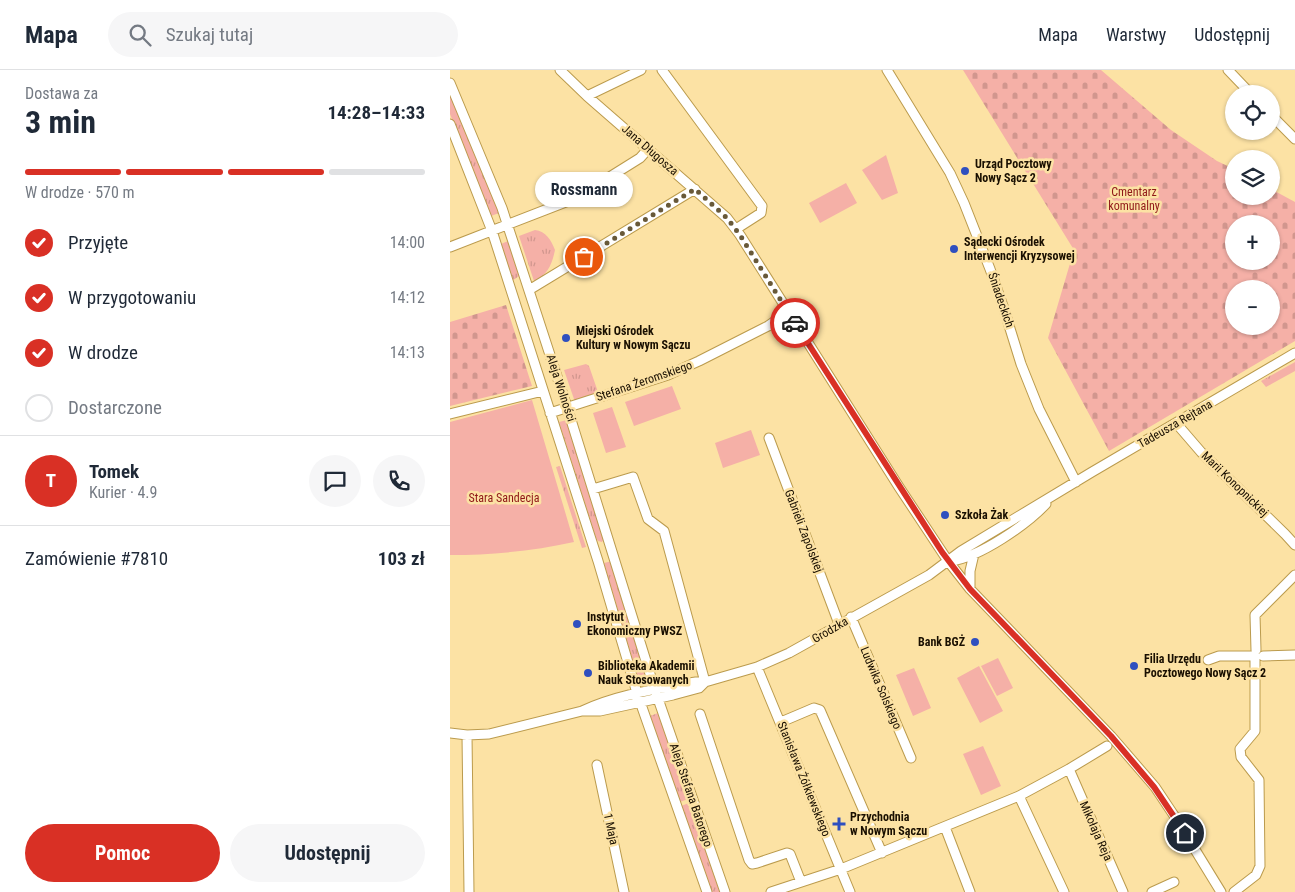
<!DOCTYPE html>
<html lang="pl">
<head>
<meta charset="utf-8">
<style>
	:root { --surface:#fff; --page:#f6f6f7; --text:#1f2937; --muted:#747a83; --line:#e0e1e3; --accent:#d93025 }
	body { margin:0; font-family:"Roboto Condensed",sans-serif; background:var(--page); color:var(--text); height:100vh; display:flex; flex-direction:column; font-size:19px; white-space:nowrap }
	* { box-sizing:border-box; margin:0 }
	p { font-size:16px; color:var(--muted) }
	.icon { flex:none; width:28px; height:28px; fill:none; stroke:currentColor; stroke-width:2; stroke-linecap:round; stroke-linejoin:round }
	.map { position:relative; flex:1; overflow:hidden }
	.details { display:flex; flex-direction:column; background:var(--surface); width:450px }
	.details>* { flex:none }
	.buttons { position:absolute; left:775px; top:15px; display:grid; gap:10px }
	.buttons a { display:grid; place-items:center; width:55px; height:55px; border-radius:50%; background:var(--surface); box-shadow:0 1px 4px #0004; font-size:25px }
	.pin { position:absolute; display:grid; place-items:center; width:42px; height:42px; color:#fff; margin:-21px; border:2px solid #fff; border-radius:50%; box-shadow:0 1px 5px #0007 }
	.courier { position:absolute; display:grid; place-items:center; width:50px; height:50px; margin:-25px; border:4px solid #d93025; border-radius:50%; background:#fff; color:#222; box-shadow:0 1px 6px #0007 }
	.bubble { position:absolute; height:35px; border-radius:18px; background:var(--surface); box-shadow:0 1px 4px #0004; font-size:16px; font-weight:700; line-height:35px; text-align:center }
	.headline em { font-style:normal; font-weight:700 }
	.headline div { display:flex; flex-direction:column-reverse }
	.headline { display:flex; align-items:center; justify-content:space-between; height:85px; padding:0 25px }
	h1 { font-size:32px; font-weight:700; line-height:38px }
	.bar { display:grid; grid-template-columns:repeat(4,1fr); gap:8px 5px; align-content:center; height:60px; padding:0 25px }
	.bar i { height:6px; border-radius:4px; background:var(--line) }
	.bar .selected { background:var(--accent) }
	.bar p { grid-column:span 4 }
	.line { display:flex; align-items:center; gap:12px; padding:0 25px; border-top:1px solid var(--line) }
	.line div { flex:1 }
	.round { display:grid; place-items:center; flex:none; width:52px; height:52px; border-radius:26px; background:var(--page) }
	ol { padding:0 25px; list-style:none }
	li { display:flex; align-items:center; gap:15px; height:55px }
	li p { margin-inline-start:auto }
	li .icon { padding:5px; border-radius:50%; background:var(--accent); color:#fff; stroke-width:4 }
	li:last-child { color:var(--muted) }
	li i { width:28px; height:28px; border:2px solid var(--line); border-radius:50% }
	.cta { display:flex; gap:10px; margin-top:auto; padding:10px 25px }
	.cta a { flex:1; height:58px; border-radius:30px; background:var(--accent); color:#fff; font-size:20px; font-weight:700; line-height:58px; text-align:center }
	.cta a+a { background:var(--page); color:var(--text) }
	header { display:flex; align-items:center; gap:30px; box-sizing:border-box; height:70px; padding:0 25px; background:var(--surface); border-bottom:1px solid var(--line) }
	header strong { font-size:24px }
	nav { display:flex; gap:28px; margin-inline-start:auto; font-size:18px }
	.search { width:350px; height:45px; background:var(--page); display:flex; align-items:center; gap:12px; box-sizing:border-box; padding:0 18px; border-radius:28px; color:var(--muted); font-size:19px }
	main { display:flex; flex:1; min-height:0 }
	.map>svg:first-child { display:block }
</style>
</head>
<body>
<header>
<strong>Mapa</strong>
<div class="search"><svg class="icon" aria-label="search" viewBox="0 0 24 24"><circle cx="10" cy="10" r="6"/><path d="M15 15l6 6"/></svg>Szukaj tutaj</div>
<nav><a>Mapa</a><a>Warstwy</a><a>Udostępnij</a></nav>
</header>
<main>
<section class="details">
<div class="headline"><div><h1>3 min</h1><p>Dostawa za</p></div><em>14:28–14:33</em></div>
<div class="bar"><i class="selected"></i><i class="selected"></i><i class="selected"></i><i></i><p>W drodze · 570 m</p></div>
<ol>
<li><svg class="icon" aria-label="check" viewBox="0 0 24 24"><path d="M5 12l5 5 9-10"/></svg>Przyjęte<p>14:00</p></li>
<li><svg class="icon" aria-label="check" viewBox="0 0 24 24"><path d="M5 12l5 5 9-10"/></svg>W przygotowaniu<p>14:12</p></li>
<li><svg class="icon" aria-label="check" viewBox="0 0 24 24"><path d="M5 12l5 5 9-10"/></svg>W drodze<p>14:13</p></li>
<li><i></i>Dostarczone</li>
</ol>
<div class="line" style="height:90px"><b class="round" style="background:var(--accent);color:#fff">T</b><div><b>Tomek</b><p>Kurier · 4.9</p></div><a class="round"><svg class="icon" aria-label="chat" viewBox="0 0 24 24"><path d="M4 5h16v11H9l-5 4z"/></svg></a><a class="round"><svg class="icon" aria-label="phone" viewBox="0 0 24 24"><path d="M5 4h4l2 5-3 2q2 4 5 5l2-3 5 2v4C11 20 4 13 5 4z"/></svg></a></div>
<div class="line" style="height:65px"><div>Zamówienie #7810</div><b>103 zł</b></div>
<div class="cta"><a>Pomoc</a><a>Udostępnij</a></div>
</section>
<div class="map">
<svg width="845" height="822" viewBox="0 0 845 822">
	<defs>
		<pattern id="grass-tufts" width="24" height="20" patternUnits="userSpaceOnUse" patternTransform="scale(1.25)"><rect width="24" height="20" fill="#f5b0a7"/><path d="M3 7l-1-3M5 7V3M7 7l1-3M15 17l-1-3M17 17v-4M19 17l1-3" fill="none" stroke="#d1968e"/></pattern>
		<pattern id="cemetery-stones" width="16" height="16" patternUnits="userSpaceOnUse" patternTransform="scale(1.25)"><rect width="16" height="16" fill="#f5b0a7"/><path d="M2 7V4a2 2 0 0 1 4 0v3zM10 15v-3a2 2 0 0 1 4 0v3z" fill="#d1968e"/></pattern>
	</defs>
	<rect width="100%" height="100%" fill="#fce2a4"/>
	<path fill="url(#grass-tufts)" d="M0,24L49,143L41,146L0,44Z
		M85,160C96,161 101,170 105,180C102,194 98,205 84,211L69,166Z
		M58,171L69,206L62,211L51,174Z
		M845,292V301L816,317L811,311Z
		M136,294L139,296L148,322L146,325L125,332L114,300Z
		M117,350L154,469L152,472L148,471L146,468L109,352Z
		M110,396L136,477L132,478L106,397Z
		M162,491L196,606L188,608L154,493Z
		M208,643L238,729L230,732L200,646Z
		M239,733L270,822H261L231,736Z"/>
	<path fill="url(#cemetery-stones)" fill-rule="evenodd" d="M513,0H651L721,60L767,91L784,99V126H821V119L845,132V271L659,381L598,268L624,180ZM784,154H821V191H784ZM784,219H821V256H784Z
		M56,235L82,316L0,336V252Z"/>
	<path fill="#f5b0a7" d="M436,85L448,123L432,130L412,100Z
		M396,113L407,133L370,153L359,133Z
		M222,316L231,339L184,356L175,332Z
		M82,330L124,472C84,481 42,485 0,485V352Z
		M162,337L176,377L156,383L143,343Z
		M301,360L310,385L273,398L265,373Z
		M548,588L563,618L547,626L531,596Z
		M529,596L553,641L530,653L507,608Z
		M464,598L481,638L463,646L446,605Z
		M533,676L551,716L531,725L513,684Z"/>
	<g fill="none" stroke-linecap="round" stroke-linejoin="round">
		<g stroke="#bb9b4d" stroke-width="11">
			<path id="minor" d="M110,0L137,26L277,148L290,165L449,417L498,491L520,519L661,666L705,717L725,747L771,822
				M212,0L312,136L311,143L286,159
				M437,0L500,103L514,133L540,199L553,236L571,294L589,339L626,412
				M778,0L801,24
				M0,13L52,138L117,337L205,620L275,822
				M137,26L191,0
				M821,45L845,69
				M0,54L42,161L148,491L187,623L257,822
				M0,177L126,128L190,88L199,78
				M79,220L245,119
				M100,343L218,305L249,291L318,256L338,242
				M0,344L93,321
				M726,353L751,382L835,464L845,475
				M319,368L389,554
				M143,419L183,407L198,449L214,461L255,612
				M501,491C530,487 576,455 596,434
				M520,519V501L524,484
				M401,547L461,688
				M806,580L805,545L845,505
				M813,586L845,585
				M758,590L769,586H805V661L790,679L791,687L809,710L810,796L806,805L784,822
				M307,597L400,822
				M132,641C168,624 208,619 246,612H255L307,597L339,583L479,505L511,481L642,402L845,283
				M250,644L299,790L302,794L307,793L337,783L340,784L351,812
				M331,652L364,638L370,640L432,783
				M0,663L17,665L39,664L132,641H150L223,625L249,618L255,612
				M17,665L19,822
				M147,695L174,822
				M619,699L673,822
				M569,726L614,822
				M495,757L520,822
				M321,822L391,799L569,726L619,699L657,676
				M702,822L724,812"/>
		</g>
		<use href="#minor" stroke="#fff" stroke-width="9"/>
	</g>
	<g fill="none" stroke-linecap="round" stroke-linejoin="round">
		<path stroke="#685939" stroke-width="5" stroke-dasharray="0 9" d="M134,187L245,119L277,148L290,165L345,253"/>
		<path stroke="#d93025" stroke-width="6" d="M345,253L492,482L520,519L661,666L704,717L735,763"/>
	</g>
	<g fill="#2f4fbf" stroke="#fce2a4" stroke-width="2">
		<circle cx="515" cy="101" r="5"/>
		<circle cx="504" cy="179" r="5"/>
		<circle cx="116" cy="268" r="5"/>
		<circle cx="495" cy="445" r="5"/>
		<circle cx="127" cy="554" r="5"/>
		<circle cx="525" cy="572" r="5"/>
		<circle cx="684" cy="596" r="5"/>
		<circle cx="138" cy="603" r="5"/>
		<path d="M386.5 746.5h5v5h5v5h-5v5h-5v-5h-5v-5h5z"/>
	</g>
	<g text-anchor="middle" stroke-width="5" stroke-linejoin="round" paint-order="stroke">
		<g font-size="12" fill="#190f00" stroke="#fce2a4">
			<text transform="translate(200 80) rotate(41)" y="4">Jana Długosza</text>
			<text transform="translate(551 230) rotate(71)" y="4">Śniadeckich</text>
			<text transform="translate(194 311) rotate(-19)" y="4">Stefana Żeromskiego</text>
			<text transform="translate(111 318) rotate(72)" y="4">Aleja Wolności</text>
			<text transform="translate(725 354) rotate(-30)" y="4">Tadeusza Rejtana</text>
			<text transform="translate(785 414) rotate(44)" y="4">Marii Konopnickiej</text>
			<text transform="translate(354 461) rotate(69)" y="4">Gabrieli Zapolskiej</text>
			<text transform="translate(380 560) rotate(-30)" y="4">Grodzka</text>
			<text transform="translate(431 618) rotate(67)" y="4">Ludwika Solskiego</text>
			<text transform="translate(354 709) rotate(68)" y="4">Stanisława Żółkiewskiego</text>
			<text transform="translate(241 725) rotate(71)" y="4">Aleja Stefana Batorego</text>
			<text transform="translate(161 759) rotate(78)" y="4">1 Maja</text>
			<text transform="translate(646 761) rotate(66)" y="4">Mikołaja Reja</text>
		</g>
		<g font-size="12" font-weight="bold" fill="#190f00" stroke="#fce2a4" text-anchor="start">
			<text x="525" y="98">Urząd Pocztowy<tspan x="525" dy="14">Nowy Sącz 2</tspan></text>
			<text x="514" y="176">Sądecki Ośrodek<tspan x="514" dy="14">Interwencji Kryzysowej</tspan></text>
			<text x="126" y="265">Miejski Ośrodek<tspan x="126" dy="14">Kultury w Nowym Sączu</tspan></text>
			<text x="505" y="449">Szkoła Żak</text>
			<text x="137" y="551">Instytut<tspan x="137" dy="14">Ekonomiczny PWSZ</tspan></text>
			<text x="515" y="576" text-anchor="end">Bank BGŻ</text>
			<text x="694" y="593">Filia Urzędu<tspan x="694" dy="14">Pocztowego Nowy Sącz 2</tspan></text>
			<text x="148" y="600">Biblioteka Akademii<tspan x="148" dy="14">Nauk Stosowanych</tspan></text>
			<text x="400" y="751">Przychodnia<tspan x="400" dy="14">w Nowym Sączu</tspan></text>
		</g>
		<g font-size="12" fill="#8f1717" stroke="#fce2a4">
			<text x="684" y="126">Cmentarz<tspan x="684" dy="14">komunalny</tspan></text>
			<text x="54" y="432">Stara Sandecja</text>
		</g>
	</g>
</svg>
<div class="buttons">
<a><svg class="icon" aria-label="locate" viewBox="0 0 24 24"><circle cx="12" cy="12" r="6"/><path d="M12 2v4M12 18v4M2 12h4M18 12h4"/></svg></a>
<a><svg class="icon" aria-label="layers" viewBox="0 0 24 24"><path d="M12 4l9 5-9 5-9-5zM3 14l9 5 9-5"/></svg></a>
<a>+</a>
<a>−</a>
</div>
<div class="pin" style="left:134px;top:187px;background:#ea580c"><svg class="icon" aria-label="bag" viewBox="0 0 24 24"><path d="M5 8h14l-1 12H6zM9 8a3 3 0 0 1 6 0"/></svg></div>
<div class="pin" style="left:735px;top:763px;background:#1f2937"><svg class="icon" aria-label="home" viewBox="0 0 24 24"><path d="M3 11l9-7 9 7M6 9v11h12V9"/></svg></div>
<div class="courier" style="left:345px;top:253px"><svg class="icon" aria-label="car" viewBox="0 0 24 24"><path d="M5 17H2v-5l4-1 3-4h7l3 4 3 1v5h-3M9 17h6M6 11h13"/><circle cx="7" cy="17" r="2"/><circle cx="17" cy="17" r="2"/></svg></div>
<div class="bubble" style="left:85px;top:102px;width:98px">Rossmann</div>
</div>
</main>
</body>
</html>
